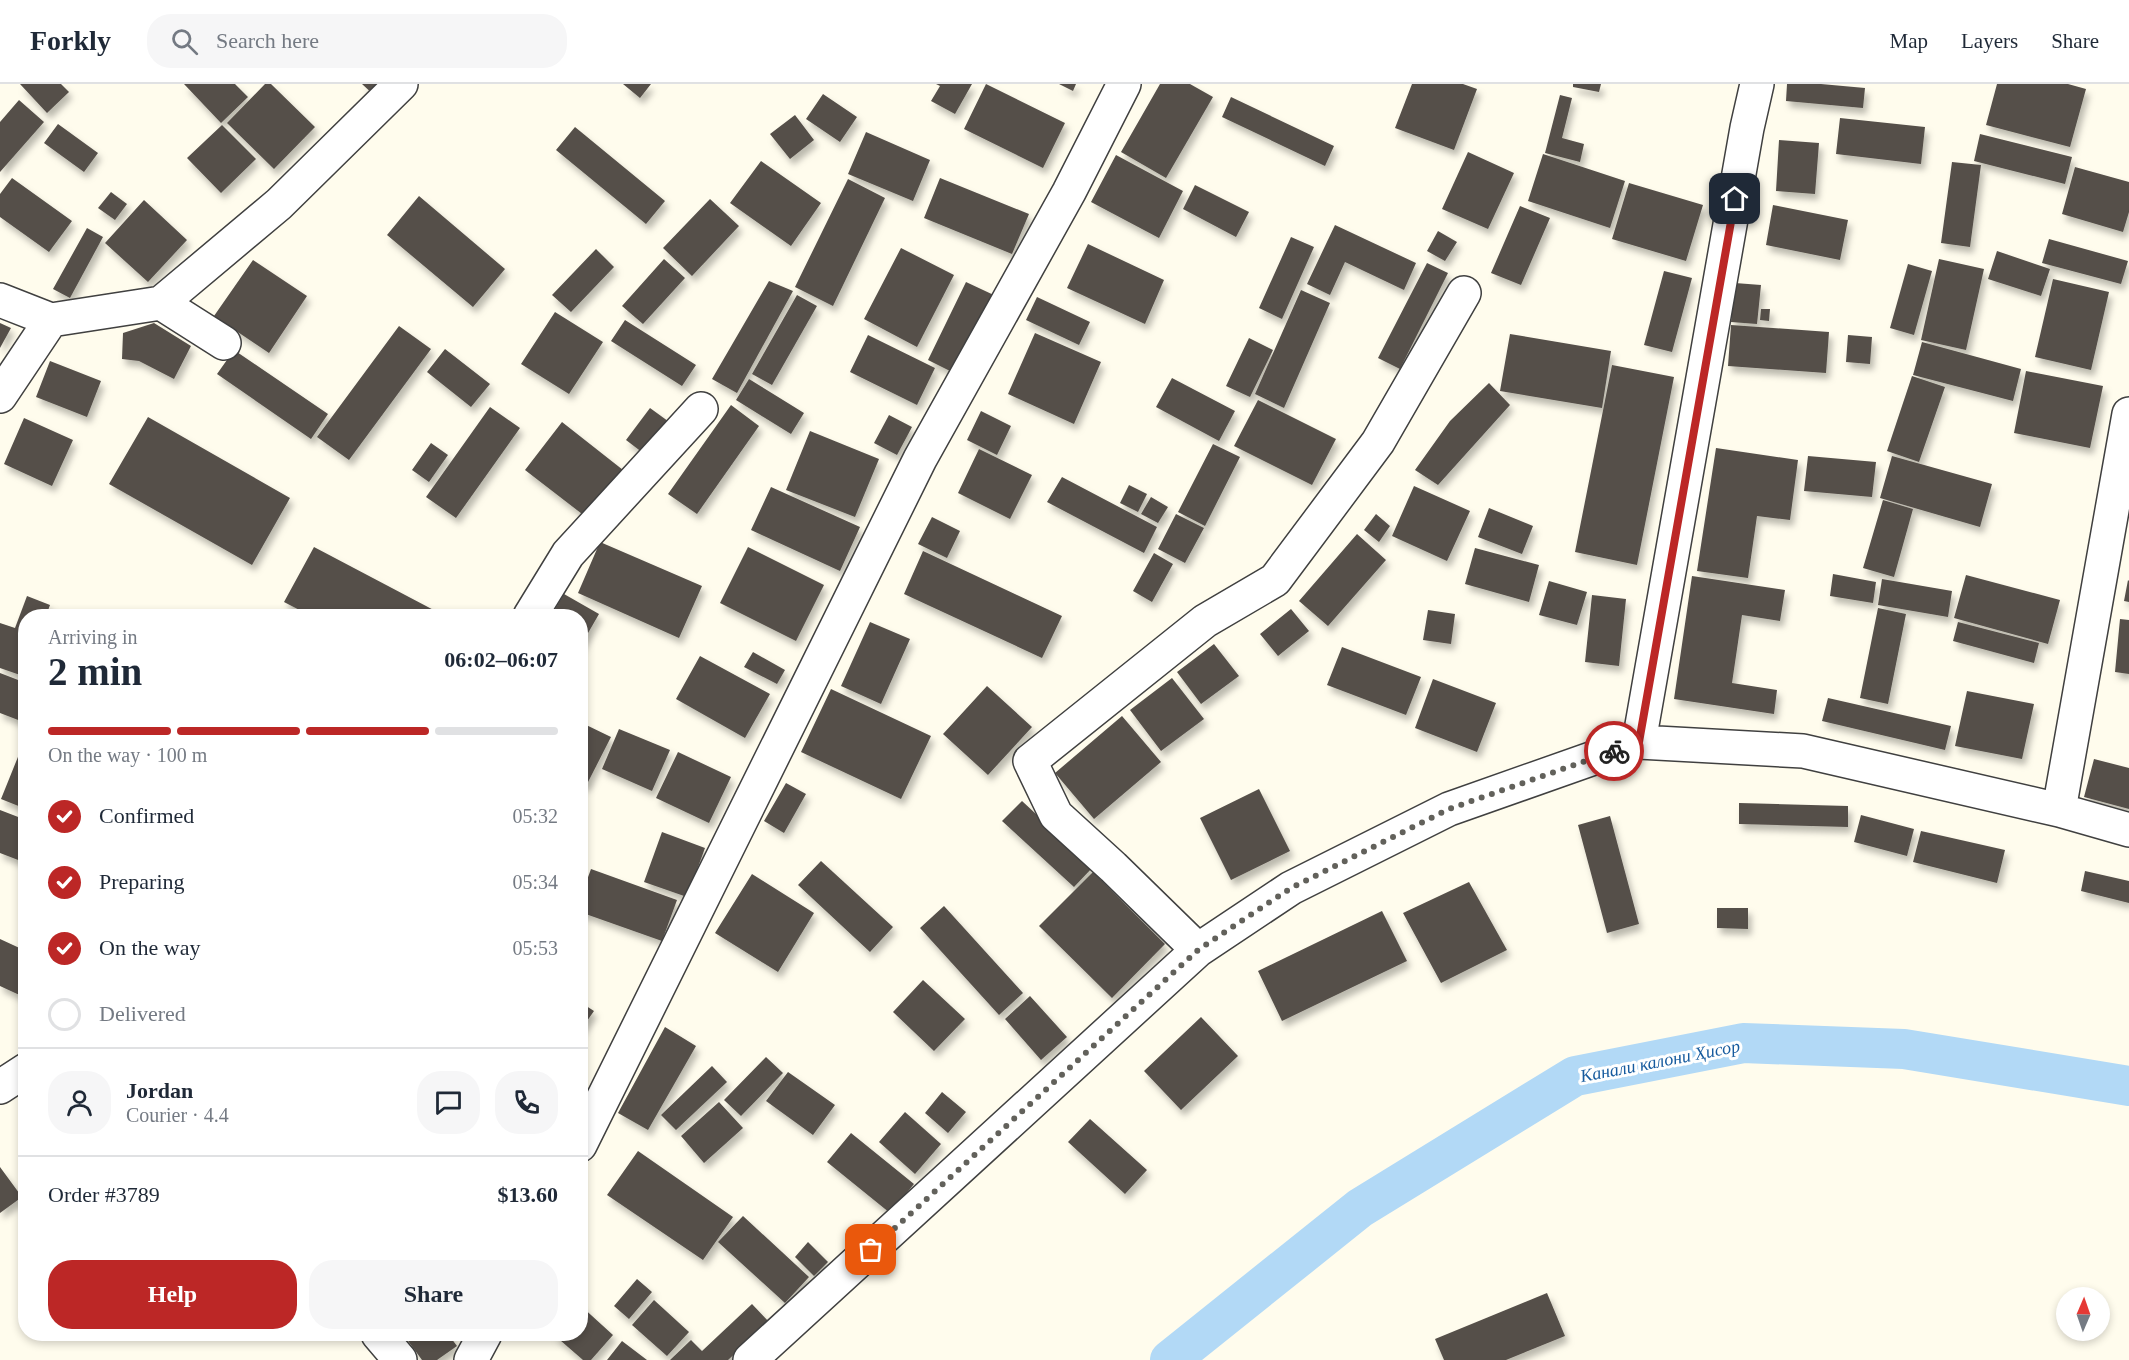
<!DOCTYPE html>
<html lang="en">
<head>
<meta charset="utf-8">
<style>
	:root { --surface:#fff; --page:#f6f6f7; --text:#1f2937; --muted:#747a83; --line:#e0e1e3; --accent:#bc2726 }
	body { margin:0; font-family:Georgia,serif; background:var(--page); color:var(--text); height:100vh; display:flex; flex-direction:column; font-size:22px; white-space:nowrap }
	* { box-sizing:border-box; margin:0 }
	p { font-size:20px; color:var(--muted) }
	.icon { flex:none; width:33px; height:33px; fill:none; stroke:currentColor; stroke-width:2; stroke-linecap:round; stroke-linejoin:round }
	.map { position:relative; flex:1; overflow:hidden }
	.drawer { position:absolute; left:18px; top:525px; width:570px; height:732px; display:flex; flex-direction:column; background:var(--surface); border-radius:24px; box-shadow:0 3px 9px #0003 }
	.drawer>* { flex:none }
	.needle { width:39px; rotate:2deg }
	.controls { position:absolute; left:2056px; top:1203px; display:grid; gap:12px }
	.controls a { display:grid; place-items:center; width:54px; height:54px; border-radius:50%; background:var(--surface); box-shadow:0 3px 9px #0003; font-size:30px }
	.pin { position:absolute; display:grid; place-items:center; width:51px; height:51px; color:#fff; margin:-26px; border-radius:12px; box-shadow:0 3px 9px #0006 }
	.courier { position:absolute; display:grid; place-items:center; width:60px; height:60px; margin:-30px; border:4px solid #bc2726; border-radius:50%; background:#fff; color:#222; box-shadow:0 2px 8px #0007 }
	.headline em { font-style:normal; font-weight:800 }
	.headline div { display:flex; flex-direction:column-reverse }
	.headline { display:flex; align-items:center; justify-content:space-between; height:102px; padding:0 30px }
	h1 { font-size:39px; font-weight:800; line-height:45px }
	.bar { display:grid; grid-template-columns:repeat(4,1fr); gap:9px 6px; align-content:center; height:72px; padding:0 30px }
	.bar i { height:8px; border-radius:4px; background:var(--line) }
	.bar .active { background:var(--accent) }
	.bar p { grid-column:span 4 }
	.line { display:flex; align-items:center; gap:15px; padding:0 30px; border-top:2px solid var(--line) }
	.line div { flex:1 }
	.round { display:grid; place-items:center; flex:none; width:63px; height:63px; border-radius:24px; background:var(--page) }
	ol { padding:0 30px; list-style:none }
	li { display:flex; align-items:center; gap:18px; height:66px }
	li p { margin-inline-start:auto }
	li .icon { padding:6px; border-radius:50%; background:var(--accent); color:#fff; stroke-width:4 }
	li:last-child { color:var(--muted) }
	li i { width:33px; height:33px; border:3px solid var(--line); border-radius:50% }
	.action { display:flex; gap:12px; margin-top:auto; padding:12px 30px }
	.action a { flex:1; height:69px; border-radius:24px; background:var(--accent); color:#fff; font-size:24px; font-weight:800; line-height:69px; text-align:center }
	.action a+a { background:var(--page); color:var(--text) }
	header { display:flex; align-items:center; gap:36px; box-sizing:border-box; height:84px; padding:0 30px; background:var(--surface); border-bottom:2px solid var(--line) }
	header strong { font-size:28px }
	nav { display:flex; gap:33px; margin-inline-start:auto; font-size:21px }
	.search { width:420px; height:54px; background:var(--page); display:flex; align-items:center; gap:15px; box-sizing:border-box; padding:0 21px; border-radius:24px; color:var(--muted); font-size:22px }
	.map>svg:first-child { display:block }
</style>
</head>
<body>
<header>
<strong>Forkly</strong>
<div class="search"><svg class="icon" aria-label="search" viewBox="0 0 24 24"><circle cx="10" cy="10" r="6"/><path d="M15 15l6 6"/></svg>Search here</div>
<nav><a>Map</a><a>Layers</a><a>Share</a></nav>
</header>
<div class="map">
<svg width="2129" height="1276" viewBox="0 0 2129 1276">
	<defs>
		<filter id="shadow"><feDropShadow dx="3.5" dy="6" stdDeviation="3" flood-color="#0004"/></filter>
	</defs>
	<rect width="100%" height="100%" fill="#fffced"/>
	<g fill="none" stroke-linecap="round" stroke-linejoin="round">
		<path stroke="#b2d9f6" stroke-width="40" d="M1170,1276L1360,1124L1575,992L1743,959L1904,965L2129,1002"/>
	</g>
	<path fill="#554f49" filter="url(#shadow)" d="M20,0H61L69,8L47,29Z
		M184,0H235L248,13L221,39Z
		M265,0H271L315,43L274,85L227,39Z
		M362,0H387L376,13Z
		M623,0H651L640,14Z
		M936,0H972L955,30L931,17L940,2Z
		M986,0L1065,39L1043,84L964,45Z
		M1059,0H1076L1073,7Z
		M1160,0H1190L1213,13L1166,94L1121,68Z
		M1412,0H1463L1477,5L1454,66L1395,44Z
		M1573,0H1601L1599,8L1573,3Z
		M1787,0H1821L1865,4L1863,24L1786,17Z
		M1997,0H2068L2086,5L2070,63L1986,41Z
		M823,10L857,33L840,58L806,35Z
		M1560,11L1572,14L1562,54L1584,60L1580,78L1545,69Z
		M1231,13L1334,62L1325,82L1222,33Z
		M19,16L44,38L0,88V38Z
		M795,31L814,56L790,75L770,50Z
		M1840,34L1925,43L1921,80L1836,70Z
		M58,40L98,69L84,88L44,59Z
		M222,41L256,75L221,109L187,74Z
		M575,43L665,117L646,140L556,66Z
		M866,48L930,76L913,117L848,90Z
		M1980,50L2072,73L2065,100L1974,77Z
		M1779,56L1819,59L1815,110L1776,107Z
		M1468,68L1514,89L1488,145L1442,125Z
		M1543,70L1625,97L1610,144L1528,117Z
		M1116,71L1183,107L1159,154L1091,118Z
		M761,77L821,119L791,162L730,119Z
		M1952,78L1981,81L1970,163L1941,159Z
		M2075,83L2129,98V128L2123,148L2062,130Z
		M12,94L72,137L49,168L0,133V110Z
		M940,94L1029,130L1012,170L924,134Z
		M848,95L885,114L833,222L795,203Z
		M1629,99L1703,121L1686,177L1612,155Z
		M1195,101L1249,128L1236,153L1183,125Z
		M111,108L127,120L115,136L98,124Z
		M419,112L505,185L473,223L387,151Z
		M710,115L739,142L692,192L663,164Z
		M144,116L187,156L148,198L105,159Z
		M1773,121L1848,136L1840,176L1766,161Z
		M1520,122L1550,134L1521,201L1491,189Z
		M1335,141L1416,179L1404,206L1345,178L1330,211L1307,200Z
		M87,144L103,153L70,214L53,205Z
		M1438,147L1457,158L1445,177L1427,167Z
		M1291,153L1314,163L1282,235L1259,224Z
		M2049,155L2128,177L2121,200L2042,179Z
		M1088,160L1164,196L1145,240L1067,204Z
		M901,164L954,191L917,263L864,235Z
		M596,165L614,183L571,228L552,211Z
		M1997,167L2050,185L2041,212L1988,195Z
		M664,175L685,194L643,240L622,222Z
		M1939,175L1984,185L1966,266L1921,256Z
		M253,176L307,212L269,269L214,232Z
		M1427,179L1448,189L1400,285L1378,274Z
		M1908,180L1932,187L1914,251L1890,244Z
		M1664,187L1692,194L1672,268L1644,261Z
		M2053,195L2109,208L2091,286L2035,273Z
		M769,197L793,207L737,309L712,295Z
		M966,198L998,213L960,292L928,276Z
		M1735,199L1761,201L1757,240L1731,238Z
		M1301,206L1330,219L1284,324L1255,310Z
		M797,211L817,222L772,301L752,290Z
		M1037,213L1090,238L1079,261L1026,236Z
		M1761,225H1770L1769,237L1760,236Z
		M555,228L603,258L569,310L521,280Z
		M625,236L696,281L682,302L611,257Z
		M0,239L11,244L0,264Z
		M154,239L191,262L174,295L139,277L122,275L123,249Z
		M1731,241L1829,248L1826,289L1728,282Z
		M399,242L431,265L349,376L317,353Z
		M1035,249L1101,278L1074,340L1008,310Z
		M1510,250L1611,267L1602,324L1500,307Z
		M868,251L935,284L917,321L850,288Z
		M1848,251L1872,253L1870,280L1846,278Z
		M1249,254L1273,266L1250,313L1226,302Z
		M1922,258L2021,285L2013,317L1913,291Z
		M445,265L490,300L471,323L427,288Z
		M234,266L328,330L311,355L217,290Z
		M50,277L101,297L87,333L36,313Z
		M1612,281L1674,293L1637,481L1575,468Z
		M2026,287L2103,302L2090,364L2014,349Z
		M1912,292L1945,303L1919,378L1887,367Z
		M1172,294L1235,327L1219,357L1156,323Z
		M749,295L804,329L791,350L736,316Z
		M1489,299L1510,321L1438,401L1415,386L1450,337Z
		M1258,316L1336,355L1312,401L1234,362Z
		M731,321L759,342L697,430L668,410Z
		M490,323L520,344L456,434L426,413Z
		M650,324L672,340L647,372L626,356Z
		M981,327L1011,342L997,371L967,356Z
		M889,331L912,343L897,371L874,359Z
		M148,333L290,414L252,481L109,400Z
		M24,334L73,356L52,402L4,380Z
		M562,338L623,386L586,433L525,386Z
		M810,347L879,375L855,433L786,406Z
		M431,359L448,371L429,398L412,386Z
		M1213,360L1240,373L1205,442L1178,428Z
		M1716,364L1798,376L1790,436L1757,432L1748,494L1697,487Z
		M979,365L1032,391L1010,435L958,409Z
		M1808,372L1876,378L1872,413L1804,407Z
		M1892,372L1992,400L1980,443L1880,414Z
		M1062,393L1157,443L1144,469L1047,418Z
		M1129,401L1147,410L1138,428L1120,419Z
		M1414,402L1470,427L1447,477L1392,452Z
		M771,403L860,443L840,487L751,446Z
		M1151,413L1168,423L1158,439L1141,430Z
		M1883,416L1913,425L1894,493L1863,484Z
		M1489,424L1533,442L1522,470L1478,453Z
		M1176,430L1204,444L1185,479L1158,465Z
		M1376,430L1390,442L1379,458L1364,446Z
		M932,433L960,447L947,474L918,460Z
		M1357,450L1386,476L1328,542L1299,517Z
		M600,458L702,502L679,554L578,509Z
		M314,463L445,532H311L284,518Z
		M748,463L824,501L796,557L720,519Z
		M1475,464L1539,481L1529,518L1465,500Z
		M923,467L1062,532L1042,574L904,510Z
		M1154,469L1173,480L1152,518L1133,507Z
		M1833,490L1876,498L1873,519L1830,512Z
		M1966,491L2060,516L2048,560L1954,534Z
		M1692,492L1785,506L1780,537L1742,531L1732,599L1777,606L1774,630L1674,615Z
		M1882,495L1952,507L1948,533L1878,521Z
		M2128,496L2129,497V518L2124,517Z
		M1549,497L1587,508L1577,541L1539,531Z
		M564,510L599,530L580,563V532H551Z
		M1592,511L1626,515L1619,582L1585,578Z
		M27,512L50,521L46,532H26V586L23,592L0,584V539L15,544Z
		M1878,524L1906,530L1888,620L1860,614Z
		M1291,525L1309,547L1278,572L1260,550Z
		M1428,526L1455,530L1451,560L1423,556Z
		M2120,535L2129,536V590L2115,588Z
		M870,538L910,555L881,620L841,602Z
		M1958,538L2039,559L2034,579L1953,557Z
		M1214,560L1239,592L1201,620L1177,588Z
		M1342,563L1421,593L1406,631L1327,601Z
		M753,568L785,586L777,600L744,583Z
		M700,572L770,610L745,654L676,615Z
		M0,589L26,599V639L0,629Z
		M1172,594L1204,635L1161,667L1130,626Z
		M1433,595L1496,619L1477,668L1415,644Z
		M987,602L1032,643L988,691L943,650Z
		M831,605L931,652L901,715L801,668Z
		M1967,607L2034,620L2022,675L1955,662Z
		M1828,614L1951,642L1945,666L1822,637Z
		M1122,632L1161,678L1094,735L1055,689Z
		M580,638L611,653L586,702L580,699Z
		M619,645L670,666L652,707L602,685Z
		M26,653V725L1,715Z
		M678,668L731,693L709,739L656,714Z
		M2094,675L2129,684V725L2084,713Z
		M786,699L806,710L784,749L764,737Z
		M1259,705L1290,767L1231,796L1200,734Z
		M1022,717L1093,783L1074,803L1002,737Z
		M1739,719L1848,722V743L1739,740Z
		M0,726L26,736V779L0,769Z
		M1861,731L1914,745L1907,772L1854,758Z
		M1610,732L1639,840L1607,849L1578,741Z
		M1921,747L2005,766L1997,799L1913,778Z
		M662,748L705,764L687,813L644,798Z
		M821,777L893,843L870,868L798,801Z
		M591,785L677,816L662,857L580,828V815Z
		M2085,787L2129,797V819L2081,807Z
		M1093,788L1165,860L1112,914L1039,842Z
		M752,790L814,829L778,888L715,849Z
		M1469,798L1507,866L1441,899L1403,829Z
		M944,822L1023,909L999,931L920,844Z
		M1717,824H1748V845L1717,844Z
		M1382,827L1407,877L1282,937L1258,887Z
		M0,855L26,867V914L0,902Z
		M923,896L965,935L934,967L893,928Z
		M1030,912L1067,953L1041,976L1005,935Z
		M580,918L594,927L580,947Z
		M1201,933L1238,972L1181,1026L1144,987Z
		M665,943L696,962L648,1046L618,1029Z
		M766,973L783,989L741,1032L724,1016Z
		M712,982L727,998L676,1046L661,1031Z
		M788,988L835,1021L813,1051L766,1017Z
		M942,1008L966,1028L948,1049L925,1029Z
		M719,1018L743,1044L704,1079L681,1052Z
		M905,1028L941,1060L915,1090L879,1058Z
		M1090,1035L1147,1086L1125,1110L1068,1058Z
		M851,1049L914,1100L890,1129L827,1078Z
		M638,1067L733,1133L703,1176L607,1111Z
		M0,1083L22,1113L0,1129Z
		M743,1132L809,1193L785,1219L718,1158Z
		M808,1158L828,1178L814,1192L795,1173Z
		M637,1195L652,1208L629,1235L614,1222Z
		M1547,1209L1565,1252L1506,1276H1444L1435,1255Z
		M654,1216L689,1248L667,1272L632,1241Z
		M752,1220L769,1238L728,1276H670L691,1256L702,1267Z
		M580,1221L613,1251L591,1276H583L553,1250H580Z
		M403,1250H448L457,1262L437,1276H422Z
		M622,1257L647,1276H607Z"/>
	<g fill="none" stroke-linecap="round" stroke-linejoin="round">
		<g stroke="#404040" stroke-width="36">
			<path id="minor" d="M0,216L51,236L161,219L279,120L401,0
				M161,219L224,259
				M0,312L51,236
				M530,532L568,470L701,325
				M1639,658L1747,44L1757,0
				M2059,726L2129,330
				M1198,866L1113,783L1056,731L1030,677L1205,537L1275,496L1378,358L1464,209
				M0,1003L26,986
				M580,1061L920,375L1069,108L1124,0
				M378,1250L400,1276
				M471,1276L485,1250
				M750,1276L1198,866L1291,804L1449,725L1639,658L1803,667L2059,726L2129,746"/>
		</g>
		<use href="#minor" stroke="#fff" stroke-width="33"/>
	</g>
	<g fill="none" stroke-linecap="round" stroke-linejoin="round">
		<path stroke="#62615b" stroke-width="6" stroke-dasharray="0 10.8" d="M871,1166L1198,866L1291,804L1449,725L1614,667"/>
		<path stroke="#bc2726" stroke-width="8" d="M1614,667L1639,658L1735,115"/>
	</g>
	<g text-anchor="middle" stroke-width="6" stroke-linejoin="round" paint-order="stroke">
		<g font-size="18" font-style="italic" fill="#175b9e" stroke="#fff">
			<text transform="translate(1660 977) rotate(-11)" y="6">Канали калони Ҳисор</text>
		</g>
	</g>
</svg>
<div class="controls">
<a><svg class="needle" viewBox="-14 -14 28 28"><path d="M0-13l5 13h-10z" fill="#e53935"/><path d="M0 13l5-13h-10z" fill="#747a83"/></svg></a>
</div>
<div class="pin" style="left:871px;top:1166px;background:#ea580c"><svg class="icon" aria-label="bag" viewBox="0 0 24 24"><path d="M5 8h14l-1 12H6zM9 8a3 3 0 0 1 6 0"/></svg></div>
<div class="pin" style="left:1735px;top:115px;background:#1f2937"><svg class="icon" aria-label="home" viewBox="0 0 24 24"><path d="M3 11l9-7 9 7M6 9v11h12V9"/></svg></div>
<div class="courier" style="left:1614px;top:667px"><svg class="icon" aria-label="bike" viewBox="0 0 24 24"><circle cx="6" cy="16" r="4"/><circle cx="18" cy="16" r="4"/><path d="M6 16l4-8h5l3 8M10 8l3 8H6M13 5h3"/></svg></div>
<section class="drawer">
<div class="headline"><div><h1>2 min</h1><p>Arriving in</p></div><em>06:02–06:07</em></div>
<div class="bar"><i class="active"></i><i class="active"></i><i class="active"></i><i></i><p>On the way · 100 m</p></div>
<ol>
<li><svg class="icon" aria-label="check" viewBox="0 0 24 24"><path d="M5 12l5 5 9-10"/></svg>Confirmed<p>05:32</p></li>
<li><svg class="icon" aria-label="check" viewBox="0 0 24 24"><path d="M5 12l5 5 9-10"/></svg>Preparing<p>05:34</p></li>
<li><svg class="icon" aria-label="check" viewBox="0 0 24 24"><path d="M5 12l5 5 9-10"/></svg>On the way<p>05:53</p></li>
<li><i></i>Delivered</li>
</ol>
<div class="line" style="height:108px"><a class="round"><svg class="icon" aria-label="person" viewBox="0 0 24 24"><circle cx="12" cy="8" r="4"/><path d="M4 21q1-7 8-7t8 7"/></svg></a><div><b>Jordan</b><p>Courier · 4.4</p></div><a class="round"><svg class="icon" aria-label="chat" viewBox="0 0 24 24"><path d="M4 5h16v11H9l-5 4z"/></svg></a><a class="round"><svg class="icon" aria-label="phone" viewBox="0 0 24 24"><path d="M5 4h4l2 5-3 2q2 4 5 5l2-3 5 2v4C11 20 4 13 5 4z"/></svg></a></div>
<div class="line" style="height:78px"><div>Order #3789</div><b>$13.60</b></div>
<div class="action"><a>Help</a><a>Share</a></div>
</section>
</div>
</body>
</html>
